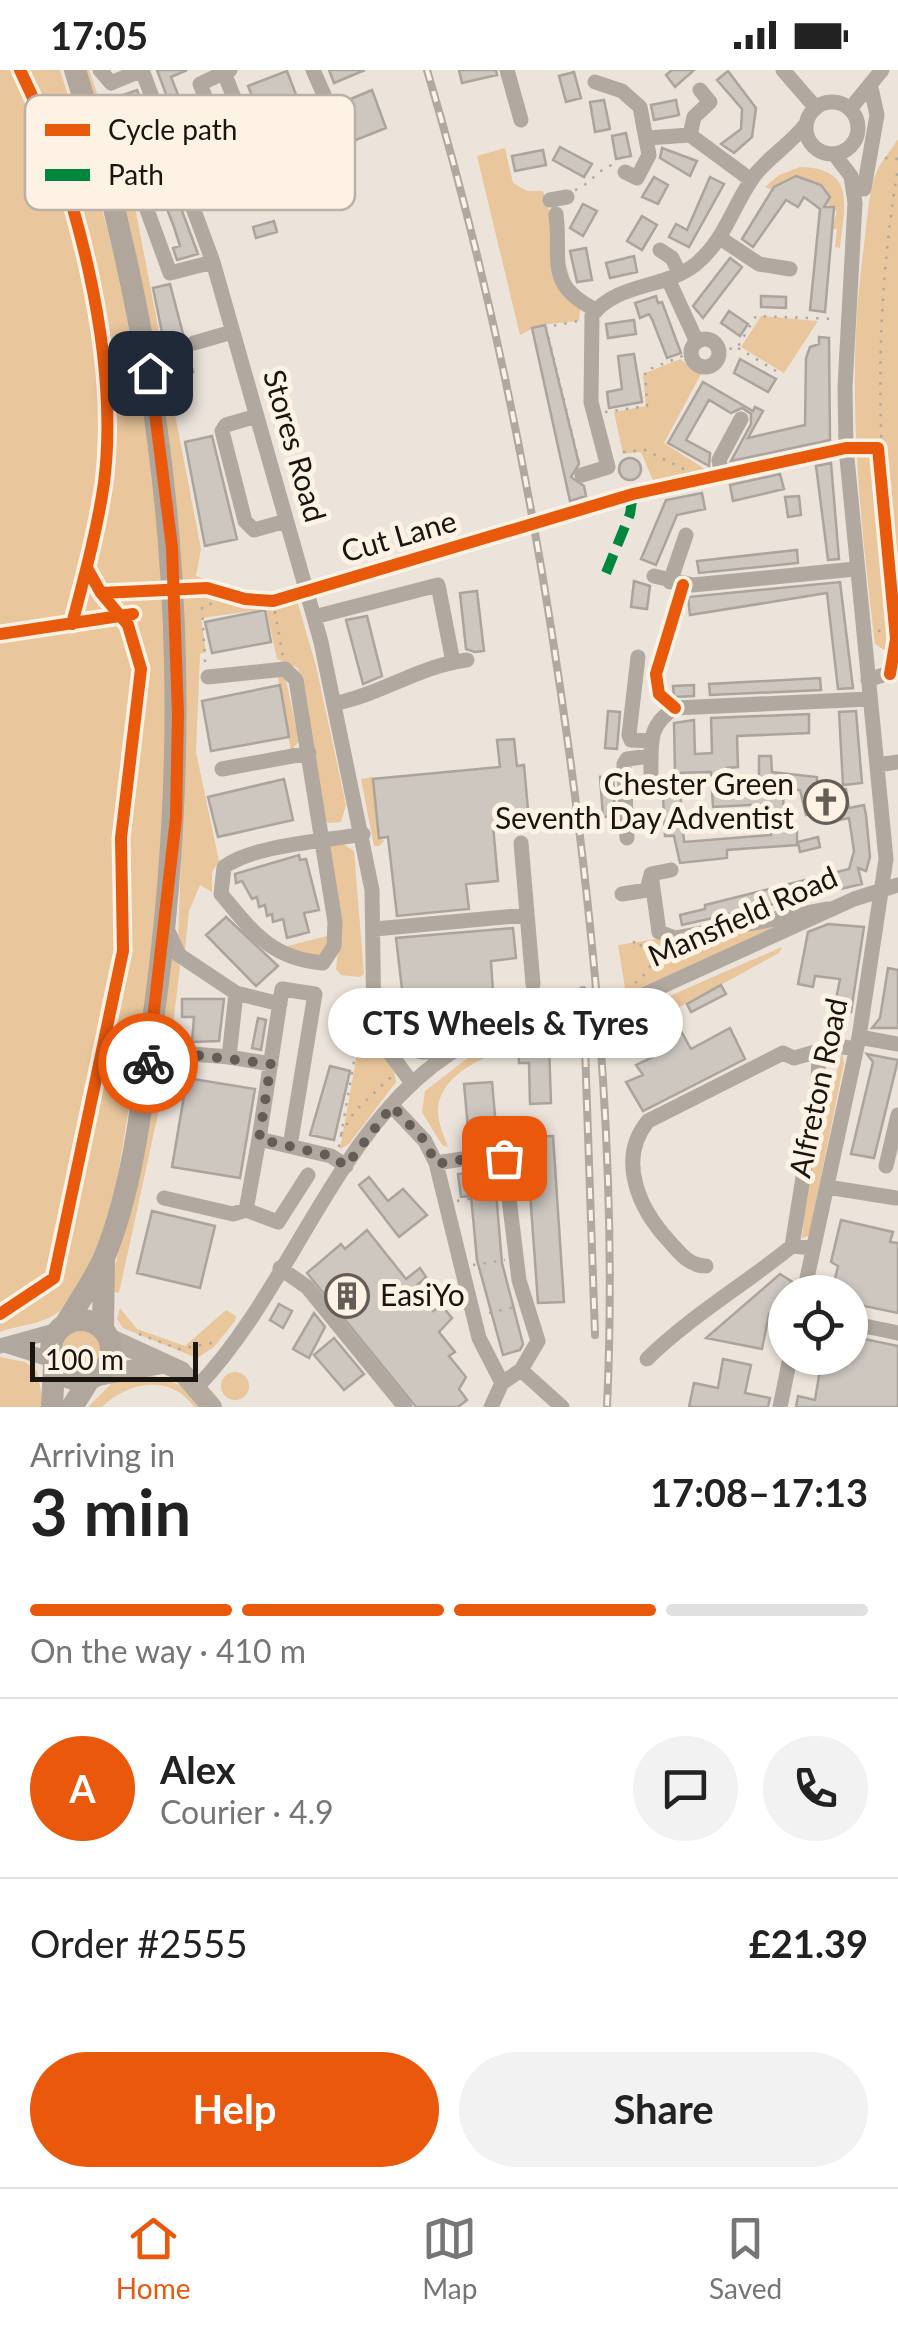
<!DOCTYPE html>
<html lang="en">
<head>
<meta charset="utf-8">
<style>
	:root { --surface:#fff; --page:#f2f2f2; --text:#222; --muted:#767676; --line:#e0e0e0; --accent:#ea580c }
	body { margin:0; font-family:Lato,sans-serif; background:var(--page); color:var(--text); height:100vh; display:flex; flex-direction:column; font-size:38px; white-space:nowrap }
	* { box-sizing:border-box; margin:0 }
	p { font-size:32px; color:var(--muted) }
	.icon { flex:none; width:55px; height:55px; fill:none; stroke:currentColor; stroke-width:2; stroke-linecap:round; stroke-linejoin:round }
	.map { position:relative; height:1337px; overflow:hidden }
	.sheet { display:flex; flex-direction:column; background:var(--surface); flex:1 }
	.sheet>* { flex:none }
	.buttons { position:absolute; left:768px; top:1205px; display:grid; gap:20px }
	.buttons a { display:grid; place-items:center; width:100px; height:100px; border-radius:50%; background:var(--surface); box-shadow:0 2px 8px #0004; font-size:50px }
	.scale { position:absolute; left:30px; bottom:25px; width:168px; box-sizing:border-box; padding-left:10px; border:5px solid #1a1510; border-top:0; font-size:28px; line-height:35px; white-space:nowrap; color:#1a1510; -webkit-text-stroke:8px #fef2e5; paint-order:stroke }
	.pin { position:absolute; display:grid; place-items:center; width:85px; height:85px; color:#fff; margin:-42px; border-radius:20px; box-shadow:0 5px 15px #0006 }
	.courier { position:absolute; display:grid; place-items:center; width:100px; height:100px; margin:-50px; border:8px solid #ea580c; border-radius:50%; background:#fff; color:#222; box-shadow:0 2px 12px #0007 }
	.bubble { position:absolute; height:70px; border-radius:35px; background:var(--surface); box-shadow:0 2px 8px #0004; font-size:32px; font-weight:700; line-height:70px; text-align:center }
	.headline em { font-style:normal; font-weight:700 }
	.headline div { display:flex; flex-direction:column-reverse }
	.headline { display:flex; align-items:center; justify-content:space-between; height:170px; padding:0 30px }
	h1 { font-size:65px; font-weight:700; line-height:75px }
	.bar { display:grid; grid-template-columns:repeat(4,1fr); gap:15px 10px; align-content:center; height:120px; padding:0 30px }
	.bar i { height:12px; border-radius:8px; background:var(--line) }
	.bar .current { background:var(--accent) }
	.bar p { grid-column:span 4 }
	.line { display:flex; align-items:center; gap:25px; padding:0 30px; border-top:2px solid var(--line) }
	.line div { flex:1 }
	.round { display:grid; place-items:center; flex:none; width:105px; height:105px; border-radius:52px; background:var(--page) }
	.button { display:flex; gap:20px; margin-top:auto; padding:20px 30px }
	.button a { flex:1; height:115px; border-radius:60px; background:var(--accent); color:#fff; font-size:40px; font-weight:700; line-height:115px; text-align:center }
	.button a+a { background:var(--page); color:var(--text) }
	.status { display:flex; justify-content:space-between; align-items:center; height:70px; padding:0 50px; background:var(--surface); direction:ltr }
	.status svg { height:28px; fill:currentColor }
	.menu { display:flex; justify-content:space-around; align-items:center; height:140px; border-top:2px solid var(--line); background:var(--surface); font-size:28px; color:var(--muted) }
	.menu a { display:grid; justify-items:center; gap:5px }
	.menu .current { color:var(--accent) }
	.map>svg:first-child { display:block }
</style>
</head>
<body>
<div class="status"><b>17:05</b><svg viewBox="0 0 49 12"><path d="M0 12V9h3v3zM5 12V6h3v6zM10 12V3h3v9zM15 12V0h3v12zM26 1h20v11H26zM47 4h2v5h-2z"/></svg></div>
<div class="map">
<svg width="898" height="1337" viewBox="0 0 898 1337">
	<rect width="100%" height="100%" fill="#ece4db"/>
	<path fill="#e9c69b" d="M0,0H60C92,101 123,204 140,308C179,548 173,793 130,1032C118,1098 112,1187 63,1238C46,1255 21,1254 0,1262Z
		M79,0H89L134,132L201,479L196,506L257,528L294,520L316,596L346,735L341,752L328,753L323,747L298,598L277,589L266,539L201,548L206,582L200,584L196,682L219,791L212,802V822L200,815L189,841L185,880L178,871L185,672L182,532Z
		M898,69V589L875,574C859,441 845,311 864,176C867,153 868,123 877,101C882,90 892,79 898,69Z
		M505,78L513,113L527,121H543L580,240L579,251L539,255L520,265L477,86Z
		M800,97C857,98 844,136 840,178L835,177L837,159H832L837,142L827,133L830,127L815,111L809,114L796,106L772,120L765,117L779,105Z
		M761,246L818,251L784,303L741,277Z
		M680,289L701,304L664,373L711,403L655,415L641,382L623,384L614,342L646,336L643,304Z
		M277,602L286,610L299,671L291,681Z
		M372,707L379,767L384,771L379,776H374L361,709Z
		M340,772L354,781L364,904L360,907L341,905L336,899L340,863L330,777Z
		M802,847L626,924L618,875Z
		M327,866V876L319,887L280,878Z
		M782,877L779,883L634,962L617,961L618,966L611,965L608,959L612,951Z
		M171,880L180,897L171,971L157,977Z
		M519,923L520,941C494,947 447,974 427,972L454,964V956L495,943Z
		M362,956L394,999L396,1012L349,1074L340,1079Z
		M550,957V970C515,975 449,992 439,1032C435,1047 443,1063 448,1077L442,1075L422,1042L425,1021L469,987Z
		M842,982L844,993L809,1166L802,1168L809,1096H816L828,1038L820,1036L822,1027H830Z
		M178,987L176,997L168,998L119,1223L110,1221L155,1000L160,992Z
		M120,1238L137,1259L185,1276L226,1240L236,1246L235,1251L214,1277L197,1288L123,1258L117,1249Z
		M62 1280a20 20 0 1 1 40 0a20 20 0 1 1-40 0Z
		M0,1287L25,1292L37,1301L44,1337H0Z
		M221 1316a14 14 0 1 1 28 0a14 14 0 1 1-28 0Z
		M148,1304L181,1315L200,1337H194C171,1303 127,1312 102,1337H88L112,1313Z"/>
	<path fill="#cdc7c0" stroke="#aba49d" stroke-width="2.5" d="M157,0H187L171,7L186,45L198,41L227,120L205,129Z
		M329,0H365L334,13Z
		M459,0H496L497,5L462,13Z
		M672,0H694L675,17L666,5Z
		M287,1L311,64L273,79L248,16Z
		M728,1L756,38L752,67L734,83L721,74L741,59L742,39L717,10Z
		M574,2L581,28L566,32L559,6Z
		M137,20L198,184L177,190L173,178L180,176L174,157L123,25Z
		M372,20L386,58L356,70L341,33Z
		M604,30L610,59L595,62L590,32Z
		M676,30L679,45L654,50L651,35Z
		M626,63L631,86L616,89L612,66Z
		M560,77L592,94L584,107L553,90Z
		M662,78L697,91L690,106L660,88Z
		M543,80L546,95L515,101L512,86Z
		M796,106L821,115L830,127L824,137H834L825,242L810,240L820,139L804,127L798,137L786,130L753,177L742,169L774,117Z
		M654,107L668,115L658,134L642,127Z
		M710,107L724,114L689,177L669,167L676,154L687,160Z
		M583,134L597,141L583,166L570,158Z
		M642,146L657,155L642,180L627,171Z
		M274,151L277,162L256,168L253,157Z
		M586,178L592,210L577,212L570,181Z
		M634,186L637,202L610,208L606,193Z
		M730,188L742,197L703,248L693,236Z
		M170,214L193,302L171,307L153,218Z
		M656,226L658,233L662,232L681,283L667,288L652,249L649,244L640,248L635,233Z
		M761,226L786,227V238L761,237Z
		M729,241L748,254L740,266L721,253Z
		M634,250L636,264L608,268L606,254Z
		M545,255L579,394L571,407L584,416L586,426L570,431L532,258Z
		M819,267L829,268L830,370L731,391L751,354V344L742,338L731,343L709,330L686,370L710,383L709,396L668,373L703,312L753,341L755,337L763,341L748,368L805,355L806,288L810,277L819,274Z
		M634,284L642,332L609,338L607,322L622,319L618,286Z
		M740,289L776,309L768,322L734,303Z
		M212,366L237,469L205,476L185,372Z
		M619 399a11 11 0 1 1 22 0a11 11 0 1 1-22 0Z
		M831,393L839,489L828,490L816,396Z
		M780,404L784,419L733,431L730,415Z
		M702,423L705,439L677,445L656,495L641,489L666,430Z
		M799,426L801,445L788,447L785,427Z
		M797,480L798,493L699,503L697,491Z
		M634,511L650,516L647,539L631,537Z
		M840,512L853,618L838,619L827,523L690,545L688,527Z
		M477,521L484,581L475,582L466,579L460,523Z
		M265,540L271,572L212,583L205,552Z
		M367,546L382,606L363,614L346,550Z
		M820,608L821,620L710,625L709,614Z
		M280,615L289,667L211,681L202,631Z
		M694,615V626L674,627L673,616Z
		M608,641L620,642L617,679L605,678Z
		M856,641L862,713L843,715L839,642Z
		M809,644V663L737,666L738,697L727,698L729,723L759,721V686H771L772,702L817,707V725L846,719L849,738L864,735L866,745L870,787L866,801L858,798L862,814L682,855L680,845L705,839V835L849,799L854,781L849,748L839,750L837,738L806,745L800,720H783L784,758L797,757V775L727,780V788L680,793L674,766H665L662,707L679,706L684,772L771,765L770,734L713,737L711,702L675,703L674,653L694,650L695,684L712,683L711,648Z
		M514,669L517,696L524,695L529,751L493,755L498,811L466,814L469,839L397,846L388,767L379,768L373,709L500,697L497,670Z
		M613,706L615,746L603,747L600,707Z
		M284,709L293,750L218,767L208,727Z
		M818,767L820,777L800,782L798,772Z
		M299,785L300,790L306,789L319,840L304,843L309,862L287,868L283,849L273,852L272,844L267,846L265,835L259,837L257,827L252,829L242,811L236,813L235,804Z
		M226,847L278,896L256,916L206,865Z
		M828,854L864,857L851,942L834,939L840,909L815,906L813,917L798,914L808,862Z
		M513,858L516,888L491,891L493,922L415,930L416,945L388,948L385,921L402,919L396,868Z
		M888,898L898,900V958H872L880,948Z
		M721,915L726,924L691,942L687,934Z
		M182,929H224L219,971L192,972L194,947H182Z
		M258,948L266,950L261,980L252,978Z
		M730,958L745,989L643,1041L626,1012L643,1005L636,995L653,987L649,977L681,961L691,979Z
		M549,974L551,1033L530,1034L529,993H519L518,975Z
		M867,984L898,990L874,1088L851,1084L873,992Z
		M330,996L350,1001L334,1070L310,1065Z
		M187,1008L255,1019L240,1108L172,1097Z
		M492,1012L496,1057L468,1059L464,1014Z
		M553,1066L564,1232L538,1233L526,1067Z
		M494,1099L502,1193L523,1274L520,1280L503,1285L477,1190L471,1126L461,1127L458,1104Z
		M369,1107L388,1131L403,1119L427,1145L399,1167L359,1115Z
		M152,1141L215,1156L200,1218L137,1203Z
		M841,1150L893,1162L890,1172L898,1173V1243L850,1233V1222H832L838,1196L831,1192Z
		M367,1160L406,1209L420,1198L426,1207L414,1218L433,1241L441,1235L452,1248L439,1262L455,1282L449,1286L466,1307L459,1319L467,1330L458,1337H416L307,1203L341,1174L345,1179Z
		M780,1204L794,1213L793,1222H785V1248L769,1244L762,1279L706,1268Z
		M279,1234L292,1241L283,1258L270,1250Z
		M314,1243L325,1257L309,1288L293,1279Z
		M850,1266L898,1276V1337H796L798,1326L815,1330L822,1288H850Z
		M334,1268L364,1304L344,1320L314,1285Z
		M723,1289L751,1295L745,1323L770,1328L768,1337H689L694,1313L718,1318Z"/>
	<g fill="none" stroke-linecap="round" stroke-linejoin="round">
		<path stroke="#ccc5bd" stroke-width="15" stroke-dasharray="15 8" stroke-linecap="butt" d="M507,462L549,449"/>
		<path stroke="#b0a8a0" stroke-width="2.5" stroke-dasharray="2.5 8" stroke-linecap="butt" d="M885,88L898,89
			M575,120C591,114 597,100 612,95
			M738,278L776,301
			M719,280L737,278L756,246L836,249
			M605,342L647,336L645,301L690,283
			M860,378H877
			M623,382L645,380L686,400
			M579,392L546,257L579,251
			M273,531L283,587
			M878,561L895,559
			M893,587L896,569C880,401 870,266 898,98
			M205,592L202,537L233,526
			M634,871V876L653,874
			M635,913L647,902L662,875
			M341,1064L354,1042L391,1007
			M339,1077L360,957
			M457,1131L493,1125
			M473,1195L505,1190
			M489,1243L515,1237
			M139,1264L179,1279L217,1272"/>
		<path stroke="#b1a89f" stroke-width="15" d="M100,0L111,13L142,0
			M142,0L213,192L321,572L372,820L374,962L412,1013
			M313,0L344,70
			M507,0L521,50
			M783,0L816,38
			M225,5L246,59L222,69L200,14L230,0
			M595,12L622,21L640,37L649,85L637,108L625,102
			M806 58a26 26 0 1 1 52 0a26 26 0 1 1-52 0Z
			M850,39L882,0
			M246,59L262,101
			M690,65L694,47L710,32L700,20
			M647,68L690,65L751,110
			M222,69L238,110
			M864,119L877,45L871,18
			M550,130L567,127
			M146,137L170,203L213,192
			M556,144C562,191 544,214 596,240
			M720,168L759,194L790,199
			M660,180L672,188L680,204
			M668,209L697,272
			M691 283a14 14 0 1 1 28 0a14 14 0 1 1-28 0Z
			M194,273L232,262
			M257,346L226,355L222,361L245,451L254,460L286,451
			M582,405L608,397L591,332L592,245C618,212 665,219 696,194C724,171 732,138 752,109C764,90 789,76 806,54
			M722,406L719,390L741,349
			M549,449L633,424L846,378
			M654,506L693,515L855,499
			M670,512L686,465
			M306,521L507,462
			M314,547L438,515L453,592
			M638,587L629,665L631,670L651,671
			M208,607L285,599L296,610L335,852L334,876L323,893C270,888 253,862 221,824L224,797C253,775 326,771 363,764
			M868,610L898,600
			M337,633C384,623 419,596 467,590
			M877,695L898,692
			M222,699L309,683
			M651,703C651,672 648,655 675,638L869,629
			M627,768L624,694L627,689L651,686
			M521,773L533,914
			M671,800L651,804L659,862L675,868L827,839
			M622,824L647,820L650,808
			M375,859L527,845
			M236,923L280,934
			M610,940L854,829L898,815
			M859,967L898,974
			M392,974L422,982H447
			M229,987L271,994
			M147,994L169,982L229,987L236,923L179,885L167,859
			M392,1036L425,1071L436,1093L479,1268L502,1313L491,1337
			M290,1076L315,924L282,919L259,1069L331,1086L346,1096
			M436,1093L496,1084L504,1088L519,1210L538,1271L521,1300L502,1313
			M886,1096L898,1045
			M827,1117L896,1128
			M164,1128L233,1144L246,1140L259,1069
			M246,1140L278,1152L308,1105
			M792,1176L818,1014L819,982
			M706,1196C689,1196 680,1183 669,1171C640,1140 616,1090 648,1051L783,983L794,988L837,976L856,979
			M280,1198L307,1217L405,1337
			M804,1222L859,967L886,789L846,378L845,317L855,133L851,106L834,84
			M850,1253L898,1263
			M5,1275L52,1290
			M0,1276L58,1260
			M647,1289C691,1246 744,1215 792,1176L813,1178
			M521,1300L562,1337
			M198,1316C314,1196 358,968 553,947
			M780,1337L790,1288"/>
		<path stroke="#b5aa9f" stroke-width="20" d="M109,1268L181,1301L212,1337
			M98,1306L162,1294"/>
		<path stroke="#b0a69b" stroke-width="22" d="M51 1280a30 30 0 1 1 60 0a30 30 0 1 1-60 0Z
			M66,1253C79,1232 94,1210 104,1188C135,1113 143,1022 154,943C199,618 174,313 75,0
			M103,1260L104,1188
			M52,1337L54,1295
			M72,1337L89,1310"/>
		<g stroke="#b0a9a1" stroke-width="8">
			<path id="rail" d="M427,0C494,225 539,456 570,688C599,904 617,1119 607,1337
				M583,920L595,1265"/>
		</g>
		<use href="#rail" stroke="#fef2e5" stroke-width="4" stroke-dasharray="11" stroke-linecap="butt"/>
		<path stroke="#b1a89f" stroke-width="15" d="M553,947L610,940"/>
		<path stroke="#00873e" stroke-width="10" stroke-dasharray="20 10" stroke-linecap="butt" d="M606,503L630,444L633,424"/>
		<g stroke="#fef2e5" stroke-width="19">
			<path id="cycleway" d="M20,0C76,114 120,286 104,413C97,461 84,508 72,554
				M87,498L101,523L207,518L245,529L273,531L633,424L846,378H878L896,569L890,604
				M0,564L133,544
				M675,638L659,624L656,604L683,515
				M0,1244L54,1208L123,881L121,768L141,599L128,555L101,523"/>
		</g>
		<use href="#cycleway" stroke="#e8590c" stroke-width="12"/>
	</g>
	<g fill="none" stroke-linecap="round" stroke-linejoin="round">
		<path stroke="#645d57" stroke-width="10" stroke-dasharray="0 18" d="M148,993L169,982L271,994L259,1069L331,1086L346,1096L392,1036L425,1071L436,1094L496,1084L504,1088"/>
		<path stroke="#ea580c" stroke-width="12" d="M148,993L176,748L178,644L172,477L150,303"/>
	</g>
	<defs>
		<g id="church-ring" transform="scale(2.25)"><circle r="9.5" fill="#fef2e5" stroke="#645d57" stroke-width="1.5"/><path d="M-1.2-6h2.4v3.5h3.3v2.4h-3.3V6h-2.4V-.1h-3.3v-2.4h3.3Z" fill="#645d57"/></g>
		<g id="building-ring" transform="scale(2.25)"><circle r="9.5" fill="#fef2e5" stroke="#645d57" stroke-width="1.5"/><path d="M-4-6H4V6H1V3H-1V6H-4ZM-2.5-4.3h1.7v1.8h-1.7ZM.8-4.3h1.7v1.8H.8ZM-2.5-1h1.7V.8h-1.7ZM.8-1h1.7V.8H.8Z" fill="#645d57"/></g>
	</defs>
	<g fill-rule="evenodd">
		<use href="#church-ring" x="826" y="732"/>
		<use href="#building-ring" x="347" y="1226"/>
	</g>
	<g text-anchor="middle" stroke-width="10" stroke-linejoin="round" paint-order="stroke">
		<g font-size="30" fill="#1a1510" stroke="#fef2e5">
			<text transform="translate(294 376) rotate(74)" y="10">Stores Road</text>
			<text transform="translate(399 467) rotate(-16)" y="10">Cut Lane</text>
			<text transform="translate(743 847) rotate(-24)" y="10">Mansfield Road</text>
			<text transform="translate(819 1018) rotate(-78)" y="10">Alfreton Road</text>
		</g>
		<g font-size="30" fill="#1a1510" stroke="#fef2e5" text-anchor="end">
			<text x="794" y="725">Chester Green<tspan x="794" dy="34">Seventh Day Adventist</tspan></text>
			<text x="380" y="1236" text-anchor="start">EasiYo</text>
		</g>
	</g>
	<rect x="25" y="25" width="330" height="115" rx="15" fill="#fef2e5" stroke="#bab0a5" stroke-width="2.5"/>
	<rect x="45" y="54" width="45" height="12" fill="#e8590c"/>
	<rect x="45" y="99" width="45" height="12" fill="#00873e"/>
	<g font-size="28" fill="#1a1510">
		<text x="108" y="70">Cycle path</text>
		<text x="108" y="115">Path</text>
	</g>
</svg>
<div class="buttons">
<a><svg class="icon" aria-label="locate" viewBox="0 0 24 24"><circle cx="12" cy="12" r="6"/><path d="M12 2v4M12 18v4M2 12h4M18 12h4"/></svg></a>
</div>
<div class="scale">100 m</div>
<div class="pin" style="left:504px;top:1088px;background:#ea580c"><svg class="icon" aria-label="bag" viewBox="0 0 24 24"><path d="M5 8h14l-1 12H6zM9 8a3 3 0 0 1 6 0"/></svg></div>
<div class="pin" style="left:150px;top:303px;background:#1f2937"><svg class="icon" aria-label="home" viewBox="0 0 24 24"><path d="M3 11l9-7 9 7M6 9v11h12V9"/></svg></div>
<div class="courier" style="left:148px;top:993px"><svg class="icon" aria-label="bike" viewBox="0 0 24 24"><circle cx="6" cy="16" r="4"/><circle cx="18" cy="16" r="4"/><path d="M6 16l4-8h5l3 8M10 8l3 8H6M13 5h3"/></svg></div>
<div class="bubble" style="left:328px;top:918px;width:355px">CTS Wheels &amp; Tyres</div>
</div>
<section class="sheet">
<div class="headline"><div><h1>3 min</h1><p>Arriving in</p></div><em>17:08–17:13</em></div>
<div class="bar"><i class="current"></i><i class="current"></i><i class="current"></i><i></i><p>On the way · 410 m</p></div>
<div class="line" style="height:180px"><b class="round" style="background:var(--accent);color:#fff">A</b><div><b>Alex</b><p>Courier · 4.9</p></div><a class="round"><svg class="icon" aria-label="chat" viewBox="0 0 24 24"><path d="M4 5h16v11H9l-5 4z"/></svg></a><a class="round"><svg class="icon" aria-label="phone" viewBox="0 0 24 24"><path d="M5 4h4l2 5-3 2q2 4 5 5l2-3 5 2v4C11 20 4 13 5 4z"/></svg></a></div>
<div class="line" style="height:130px"><div>Order #2555</div><b>£21.39</b></div>
<div class="button"><a>Help</a><a>Share</a></div>
</section>
<nav class="menu">
<a class="current"><svg class="icon" aria-label="home" viewBox="0 0 24 24"><path d="M3 11l9-7 9 7M6 9v11h12V9"/></svg>Home</a>
<a><svg class="icon" aria-label="map" viewBox="0 0 24 24"><path d="M3 6l6-2 6 2 6-2v14l-6 2-6-2-6 2zM9 4v14M15 6v14"/></svg>Map</a>
<a><svg class="icon" aria-label="saved" viewBox="0 0 24 24"><path d="M7 4h10v16l-5-4-5 4z"/></svg>Saved</a>
</nav>
</body>
</html>
